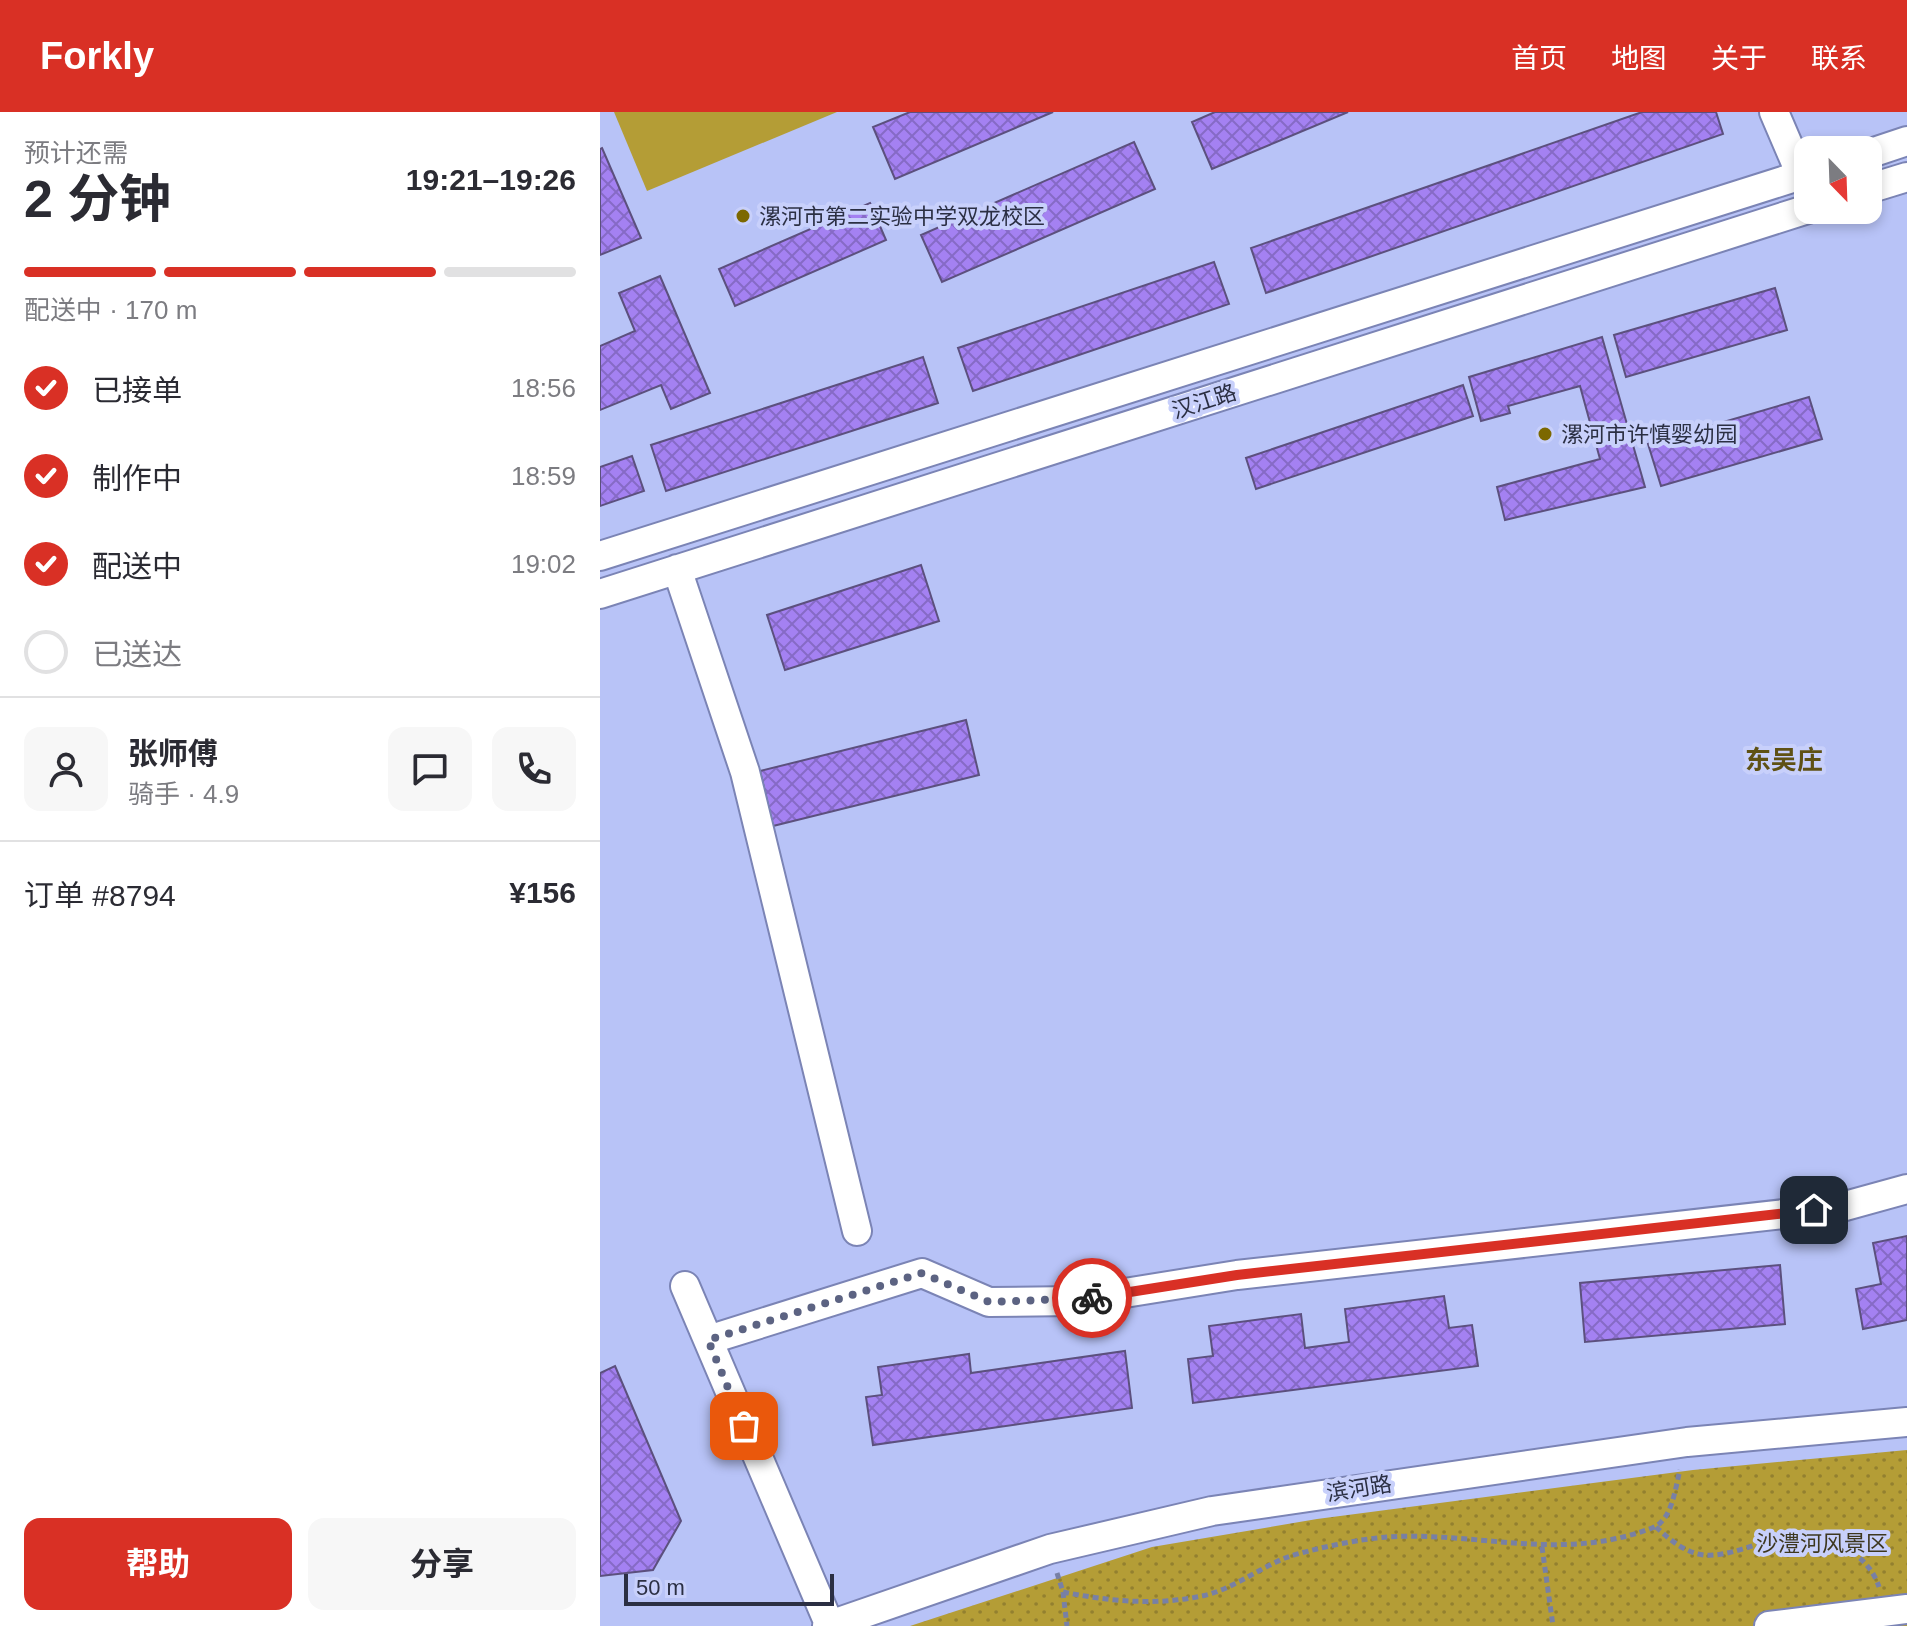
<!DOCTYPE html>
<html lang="zh">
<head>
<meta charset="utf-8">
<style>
	:root { --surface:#fff; --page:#f7f7f7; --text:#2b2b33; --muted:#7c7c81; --line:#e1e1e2; --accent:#d93025 }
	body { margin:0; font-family:Arial,"Noto Sans SC",sans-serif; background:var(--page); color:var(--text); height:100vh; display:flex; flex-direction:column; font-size:30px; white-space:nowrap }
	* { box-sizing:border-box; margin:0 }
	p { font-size:26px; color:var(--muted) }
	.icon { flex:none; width:44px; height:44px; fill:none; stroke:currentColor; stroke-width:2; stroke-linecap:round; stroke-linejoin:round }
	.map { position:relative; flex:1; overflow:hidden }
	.panel { display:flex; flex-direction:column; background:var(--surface); width:600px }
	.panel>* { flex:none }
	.needle { width:52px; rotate:157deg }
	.controls { position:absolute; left:1194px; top:24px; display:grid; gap:16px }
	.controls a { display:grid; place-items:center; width:88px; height:88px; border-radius:16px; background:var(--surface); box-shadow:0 4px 12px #0003; font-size:40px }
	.scale { position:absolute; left:24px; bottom:20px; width:210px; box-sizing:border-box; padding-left:8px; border:4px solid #2b2f43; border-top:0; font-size:22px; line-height:28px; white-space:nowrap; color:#2b2f43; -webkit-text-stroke:6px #c8d0fb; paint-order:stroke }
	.pin { position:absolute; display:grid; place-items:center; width:68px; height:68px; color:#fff; margin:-34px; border-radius:16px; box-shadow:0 4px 12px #0006 }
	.courier { position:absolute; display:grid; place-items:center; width:80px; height:80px; margin:-40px; border:6px solid #d93025; border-radius:50%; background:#fff; color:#222; box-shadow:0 2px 10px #0007 }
	.summary em { font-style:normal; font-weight:700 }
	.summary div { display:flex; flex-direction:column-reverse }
	.summary { display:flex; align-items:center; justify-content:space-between; height:136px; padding:0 24px }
	h1 { font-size:52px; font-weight:700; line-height:60px }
	.bar { display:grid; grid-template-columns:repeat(4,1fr); gap:12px 8px; align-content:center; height:96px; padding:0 24px }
	.bar i { height:10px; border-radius:6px; background:var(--line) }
	.bar .on { background:var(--accent) }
	.bar p { grid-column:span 4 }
	.line { display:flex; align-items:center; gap:20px; padding:0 24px; border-top:2px solid var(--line) }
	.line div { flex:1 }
	.round { display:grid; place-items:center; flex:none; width:84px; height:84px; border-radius:16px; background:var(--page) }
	ol { padding:0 24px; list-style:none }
	li { display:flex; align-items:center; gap:24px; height:88px }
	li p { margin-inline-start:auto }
	li .icon { padding:8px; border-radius:50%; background:var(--accent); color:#fff; stroke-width:4 }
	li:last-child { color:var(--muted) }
	li i { width:44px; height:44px; border:4px solid var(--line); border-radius:50% }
	.cta { display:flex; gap:16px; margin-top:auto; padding:16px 24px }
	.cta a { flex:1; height:92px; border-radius:16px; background:var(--accent); color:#fff; font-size:32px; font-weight:700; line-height:92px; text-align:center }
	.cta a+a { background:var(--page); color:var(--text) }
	header { display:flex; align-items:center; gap:48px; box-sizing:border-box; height:112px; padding:0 40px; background:var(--accent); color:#fff }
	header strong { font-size:38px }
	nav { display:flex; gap:44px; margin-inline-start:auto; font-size:28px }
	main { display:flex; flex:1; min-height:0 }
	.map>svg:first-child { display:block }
</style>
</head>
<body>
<header>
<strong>Forkly</strong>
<nav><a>首页</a><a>地图</a><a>关于</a><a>联系</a></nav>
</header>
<main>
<section class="panel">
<div class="summary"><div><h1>2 分钟</h1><p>预计还需</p></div><em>19:21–19:26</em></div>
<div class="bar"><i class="on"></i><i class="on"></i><i class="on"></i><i></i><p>配送中 · 170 m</p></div>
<ol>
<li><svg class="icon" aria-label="check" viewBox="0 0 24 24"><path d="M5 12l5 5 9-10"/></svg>已接单<p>18:56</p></li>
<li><svg class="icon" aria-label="check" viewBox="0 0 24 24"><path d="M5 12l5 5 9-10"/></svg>制作中<p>18:59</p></li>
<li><svg class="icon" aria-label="check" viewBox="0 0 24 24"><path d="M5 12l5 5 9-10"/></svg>配送中<p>19:02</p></li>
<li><i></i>已送达</li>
</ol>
<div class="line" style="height:144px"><a class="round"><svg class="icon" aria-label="person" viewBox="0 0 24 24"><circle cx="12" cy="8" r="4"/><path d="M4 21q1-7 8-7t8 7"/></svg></a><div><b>张师傅</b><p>骑手 · 4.9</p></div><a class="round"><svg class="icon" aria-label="chat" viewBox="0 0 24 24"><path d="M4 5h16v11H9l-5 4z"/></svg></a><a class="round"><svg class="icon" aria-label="phone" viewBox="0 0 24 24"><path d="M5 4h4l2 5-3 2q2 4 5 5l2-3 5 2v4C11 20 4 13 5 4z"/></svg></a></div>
<div class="line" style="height:104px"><div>订单 #8794</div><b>¥156</b></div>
<div class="cta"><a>帮助</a><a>分享</a></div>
</section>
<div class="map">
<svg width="1307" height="1514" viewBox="0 0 1307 1514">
	<defs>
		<pattern id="park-dots" width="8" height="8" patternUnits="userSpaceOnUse" patternTransform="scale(2)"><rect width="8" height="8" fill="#b49d36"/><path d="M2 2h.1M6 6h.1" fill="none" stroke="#93802f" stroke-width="1.8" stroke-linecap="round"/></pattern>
		<pattern id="building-cross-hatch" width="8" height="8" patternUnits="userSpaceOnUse" patternTransform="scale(2)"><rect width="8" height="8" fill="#a481f2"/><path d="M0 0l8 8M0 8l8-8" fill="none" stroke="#866ac6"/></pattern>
	</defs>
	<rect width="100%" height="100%" fill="#b8c3f7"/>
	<path fill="#b49d36" d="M14,0H237L47,79Z"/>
	<path fill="url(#park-dots)" d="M1307,1338V1514H310L552,1435L717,1407L1093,1358Z"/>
	<path fill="url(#building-cross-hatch)" stroke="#5c507e" stroke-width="2" d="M310,0H453L295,67L273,15Z
		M615,0H748L612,57L592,10Z
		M1042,0H1116L1123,22L666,181L651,136Z
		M534,30L555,77L342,170L321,123Z
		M2,36L41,126L0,143V37Z
		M270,91L286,128L135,194L119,157Z
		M614,150L629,192L373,279L358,236Z
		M60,164L110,281L71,297L61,273L0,298V234L35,219L19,181Z
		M1175,176L1187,218L1026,265L1014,223Z
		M1002,225L1045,375L905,408L897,375L1000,347L980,274L908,294L910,301L881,309L869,265Z
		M323,245L338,291L66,379L51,333Z
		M863,273L873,304L656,377L646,346Z
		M1209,285L1222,327L1061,374L1048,332Z
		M32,344L44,379L0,394V355Z
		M321,453L339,509L185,558L167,503Z
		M366,608L379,663L173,714L160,659Z
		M1307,1124V1208L1263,1217L1256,1177L1281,1172L1273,1131Z
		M1180,1153L1185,1212L985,1230L980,1171Z
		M844,1184L849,1216L872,1213L878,1254L593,1291L588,1247L613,1244L609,1214L701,1202L705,1236L749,1230L745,1197Z
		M525,1239L532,1296L273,1333L266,1285L282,1283L278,1255L369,1242L371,1261Z
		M15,1254L81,1409L53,1458L0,1464V1261Z"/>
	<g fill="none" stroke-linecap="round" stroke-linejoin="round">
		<g stroke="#7b84b5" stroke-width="32">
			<path id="minor" d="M1174,0L1201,63
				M1268,42L1307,29
				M1268,77L1307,65
				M0,444L1208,61
				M77,457L145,660L257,1119
				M0,482L1208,97
				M85,1174L230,1514
				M108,1228L322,1161L389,1190L475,1189L637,1163L1238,1096L1307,1077
				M227,1514L450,1437L612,1399L1087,1330L1307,1310
				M1169,1514L1307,1497"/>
		</g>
		<path stroke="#7880a5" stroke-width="5" stroke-dasharray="6 4" stroke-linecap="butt" d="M1056,1415C1069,1427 1085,1441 1104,1443C1130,1445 1158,1430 1183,1425C1220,1419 1267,1437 1279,1475
			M942,1435L953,1514
			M457,1461L463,1480C508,1489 556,1494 602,1484C631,1478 658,1457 685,1446C711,1437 759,1427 787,1425C879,1419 960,1451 1052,1416C1072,1409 1075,1377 1080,1358
			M463,1480L467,1514"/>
		<use href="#minor" stroke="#fff" stroke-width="28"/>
	</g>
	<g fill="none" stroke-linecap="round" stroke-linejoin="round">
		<path stroke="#5c6382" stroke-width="8" stroke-dasharray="0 14.4" d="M144,1314L108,1228L322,1161L389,1190L492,1186"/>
		<path stroke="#d93025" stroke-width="10" d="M492,1186L637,1163L1214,1098"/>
	</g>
	<g fill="#7c6800" stroke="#c8d0fb" stroke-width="3">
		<circle cx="143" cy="104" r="8"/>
		<circle cx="945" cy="322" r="8"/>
	</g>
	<g text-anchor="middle" stroke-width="8" stroke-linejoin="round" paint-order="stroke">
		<g font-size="22" fill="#2b2f43" stroke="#c8d0fb" text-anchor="start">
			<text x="159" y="112">漯河市第二实验中学双龙校区</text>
			<text x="961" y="330">漯河市许慎婴幼园</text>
		</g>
		<g font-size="22" fill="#2b2f43" stroke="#c8d0fb">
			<text transform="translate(604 289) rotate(-18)" y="8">汉江路</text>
			<text transform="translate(759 1376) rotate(-9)" y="8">滨河路</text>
		</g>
		<g font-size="22" fill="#3d371f" stroke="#c8d0fb">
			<text x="1222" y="1439">沙澧河风景区</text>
		</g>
		<g font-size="26" font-weight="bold" fill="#5f5114" stroke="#c8d0fb">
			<text x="1184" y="657">东吴庄</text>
		</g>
	</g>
</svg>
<div class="controls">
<a><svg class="needle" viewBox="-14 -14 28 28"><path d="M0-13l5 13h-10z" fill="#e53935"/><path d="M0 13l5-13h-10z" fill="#7c7c81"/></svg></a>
</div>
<div class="scale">50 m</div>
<div class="pin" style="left:144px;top:1314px;background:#ea580c"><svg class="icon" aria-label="bag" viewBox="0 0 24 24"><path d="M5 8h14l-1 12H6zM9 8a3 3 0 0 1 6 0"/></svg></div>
<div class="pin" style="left:1214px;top:1098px;background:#1f2937"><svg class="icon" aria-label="home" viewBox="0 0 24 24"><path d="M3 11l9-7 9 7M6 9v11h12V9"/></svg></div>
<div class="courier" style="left:492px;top:1186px"><svg class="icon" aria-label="bike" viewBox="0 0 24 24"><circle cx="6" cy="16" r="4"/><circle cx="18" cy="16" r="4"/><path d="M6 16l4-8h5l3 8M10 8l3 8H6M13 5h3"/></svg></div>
</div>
</main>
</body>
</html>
